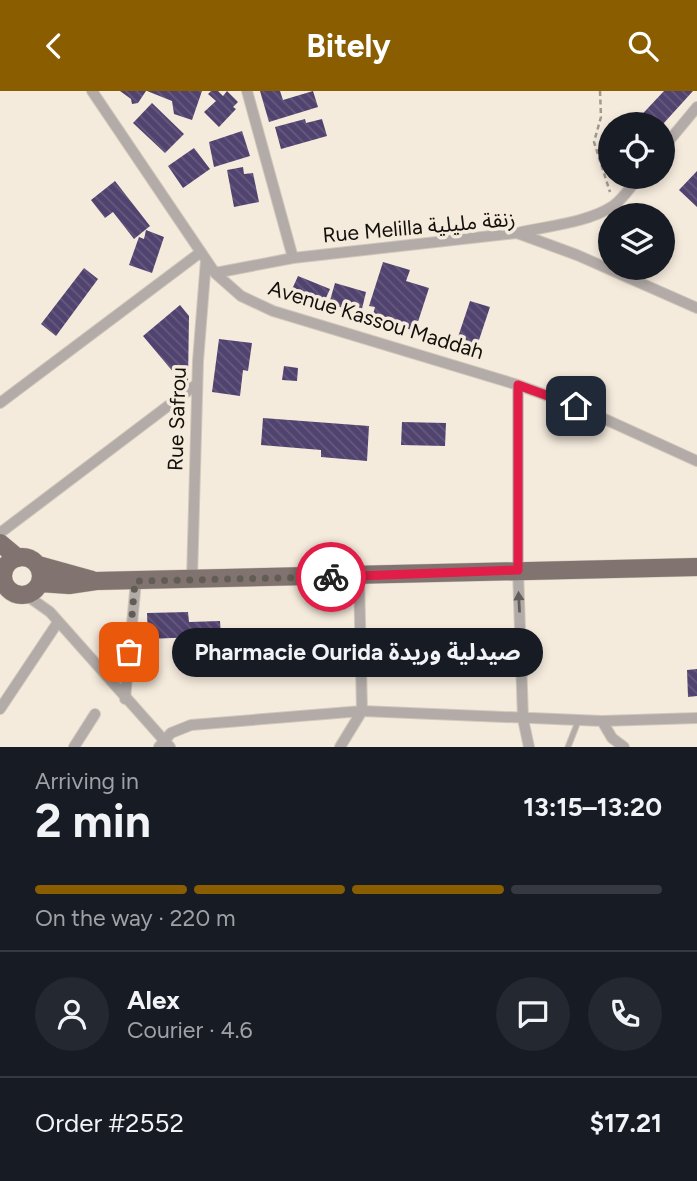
<!DOCTYPE html>
<html lang="en">
<head>
<meta charset="utf-8">
<style>
	:root { --surface:#171b24; --page:#242831; --text:#f1f3f6; --muted:#9ea1a6; --line:#363941; --accent:#8b5d01 }
	body { margin:0; font-family:Figtree,"Noto Sans Arabic",sans-serif; background:var(--page); color:var(--text); height:100vh; display:flex; flex-direction:column; font-size:26px; white-space:nowrap }
	* { box-sizing:border-box; margin:0 }
	p { font-size:23px; color:var(--muted) }
	.icon { flex:none; width:38px; height:38px; fill:none; stroke:currentColor; stroke-width:2; stroke-linecap:round; stroke-linejoin:round }
	.map { position:relative; height:656px; overflow:hidden }
	.side { display:flex; flex-direction:column; background:var(--surface); flex:1 }
	.side>* { flex:none }
	.buttons { position:absolute; left:598px; top:21px; display:grid; gap:14px }
	.buttons a { display:grid; place-items:center; width:77px; height:77px; border-radius:50%; background:var(--surface); box-shadow:0 4px 10px #0003; font-size:35px }
	.pin { position:absolute; display:grid; place-items:center; width:60px; height:60px; color:#fff; margin:-30px; border-radius:14px; box-shadow:0 4px 10px #0006 }
	.courier { position:absolute; display:grid; place-items:center; width:70px; height:70px; margin:-35px; border:5px solid #e11d48; border-radius:50%; background:#fff; color:#222; box-shadow:0 2px 9px #0007 }
	.bubble { position:absolute; height:49px; border-radius:24px; background:var(--surface); box-shadow:0 4px 10px #0003; font-size:23px; font-weight:700; line-height:49px; text-align:center }
	.head em { font-style:normal; font-weight:700 }
	.head div { display:flex; flex-direction:column-reverse }
	.head { display:flex; align-items:center; justify-content:space-between; height:119px; padding:0 35px }
	h1 { font-size:46px; font-weight:700; line-height:52px }
	.bar { display:grid; grid-template-columns:repeat(4,1fr); gap:10px 7px; align-content:center; height:84px; padding:0 35px }
	.bar i { height:9px; border-radius:5px; background:var(--line) }
	.bar .current { background:var(--accent) }
	.bar p { grid-column:span 4 }
	.line { display:flex; align-items:center; gap:18px; padding:0 35px; border-top:2px solid var(--line) }
	.line div { flex:1 }
	.round { display:grid; place-items:center; flex:none; width:74px; height:74px; border-radius:37px; background:var(--page) }
	header { display:flex; justify-content:space-between; align-items:center; height:91px; padding:0 35px; background:var(--accent); color:#fff; font-size:32px; font-weight:700 }
	.map>svg:first-child { display:block }
</style>
</head>
<body>
<header><svg class="icon" aria-label="back" viewBox="0 0 24 24"><path d="M15 5l-7 7 7 7"/></svg>Bitely<svg class="icon" aria-label="search" viewBox="0 0 24 24"><circle cx="10" cy="10" r="6"/><path d="M15 15l6 6"/></svg></header>
<div class="map">
<svg width="697" height="656" viewBox="0 0 697 656">
	<defs>
		<pattern id="building-back-hatch" width="6" height="6" patternUnits="userSpaceOnUse" patternTransform="scale(1.75)"><rect width="6" height="6" fill="#51436f"/><path d="M-1 5l2 2M0 0l6 6M5-1l2 2" fill="none" stroke="#665a7d"/></pattern>
	</defs>
	<rect width="100%" height="100%" fill="#f5ebdd"/>
	<path fill="url(#building-back-hatch)" d="M120,0H146L138,12L132,13L131,8Z
		M147,0H202L192,29L174,23L172,10Z
		M211,0H218L223,5L227,0L238,11L233,16L236,18L219,36L204,21L216,10L208,3Z
		M260,0H280L283,9L313,0L318,16L269,31Z
		M664,0H693L663,33H633Z
		M152,12L184,43L165,62L133,32Z
		M305,28L306,32L322,28L327,45L281,58L275,36Z
		M242,40L250,65L214,76L209,51Z
		M194,57L210,78L183,97L168,75Z
		M243,76L244,83L253,82L259,111L234,116L227,79Z
		M697,80V116L679,99Z
		M115,90L150,135L134,148L113,121L105,127L91,109Z
		M146,139L164,146L152,182L129,174L139,146L144,148Z
		M383,171L410,179L406,190L429,197L415,240L372,227L375,216L369,215Z
		M84,177L98,188L56,245L41,233Z
		M298,185L330,198L321,218L289,205Z
		M335,192L366,201L361,222L329,213Z
		M470,210L490,216L477,255L457,249Z
		M180,214L189,225L188,292L185,295L143,245Z
		M219,248L252,252L248,280L243,279L240,305L212,301Z
		M284,275L298,277L297,290L282,289Z
		M263,327L369,335L367,370L321,366V359L261,354Z
		M402,331L446,332L445,355L401,354Z
		M188,521L189,531L220,530L221,545L148,548L147,522Z
		M697,578V605L688,606L687,579Z"/>
	<g fill="none" stroke-linecap="round" stroke-linejoin="round">
		<g stroke="#d1c8bb" stroke-width="7">
			<path id="lane" d="M568,656L579,628"/>
		</g>
		<g stroke="#d1c8bb" stroke-width="12">
			<path id="street" d="M92,0L215,182L241,205L273,220L518,294L576,315L697,370
				M247,0L293,167
				M663,57L697,16
				M517,142C547,135 587,132 613,115C623,108 631,95 639,86
				M215,182L293,167L517,142L577,164L697,217
				M518,294V479L523,628L529,656
				M0,312L201,161
				M0,442L197,293
				M192,488L198,270L206,169
				M26,504L50,521L170,656
				M125,608L136,490
				M0,618L58,531
				M602,630L612,647L624,656
				M74,656L95,623
				M159,656L171,642L191,634L362,620L602,630L697,627
				M340,656L362,620L359,485"/>
		</g>
		<g stroke="#d1c8bb" stroke-width="19">
			<path id="primary" d="M0,452L18,467
				M3 485a19 19 0 1 1 38 0a19 19 0 1 1-38 0Z
				M38,474L92,489
				M40,492L69,494L96,490L697,476"/>
		</g>
		<path stroke="#a0998e" stroke-width="2.5" stroke-dasharray="5 3.5" stroke-linecap="butt" d="M600,0L601,26L594,51L610,101"/>
		<use href="#lane" stroke="#b2aba8" stroke-width="5"/>
		<use href="#street" stroke="#b2aba8" stroke-width="10"/>
		<use href="#primary" stroke="#81736f" stroke-width="18"/>
	</g>
	<defs><path id="oneway-solid" d="M-6-.8H1V-3.2L6.5 0L1 3.2V.8H-6Z" transform="scale(1.75)"/></defs>
	<use fill="#625e5a" href="#oneway-solid" transform="translate(519 511) rotate(-93)"/>
	<g fill="none" stroke-linecap="round" stroke-linejoin="round">
		<path stroke="#625d54" stroke-width="7" stroke-dasharray="0 12.6" d="M129,561L135,490L331,486"/>
		<path stroke="#e11d48" stroke-width="9" d="M331,486L518,479V294L576,315"/>
	</g>
	<g text-anchor="middle" stroke-width="7" stroke-linejoin="round" paint-order="stroke">
		<g font-size="21" fill="#13100b" stroke="#f5ebdd">
			<text transform="translate(419 136) rotate(-5)" y="7">Rue Melilla زنقة مليلية</text>
			<text transform="translate(376 229) rotate(17)" y="7">Avenue Kassou Maddah</text>
			<text transform="translate(177 328) rotate(-88)" y="7">Rue Safrou</text>
		</g>
	</g>
</svg>
<div class="buttons">
<a><svg class="icon" aria-label="locate" viewBox="0 0 24 24"><circle cx="12" cy="12" r="6"/><path d="M12 2v4M12 18v4M2 12h4M18 12h4"/></svg></a>
<a><svg class="icon" aria-label="layers" viewBox="0 0 24 24"><path d="M12 4l9 5-9 5-9-5zM3 14l9 5 9-5"/></svg></a>
</div>
<div class="pin" style="left:129px;top:561px;background:#ea580c"><svg class="icon" aria-label="bag" viewBox="0 0 24 24"><path d="M5 8h14l-1 12H6zM9 8a3 3 0 0 1 6 0"/></svg></div>
<div class="pin" style="left:576px;top:315px;background:#1f2937"><svg class="icon" aria-label="home" viewBox="0 0 24 24"><path d="M3 11l9-7 9 7M6 9v11h12V9"/></svg></div>
<div class="courier" style="left:331px;top:486px"><svg class="icon" aria-label="bike" viewBox="0 0 24 24"><circle cx="6" cy="16" r="4"/><circle cx="18" cy="16" r="4"/><path d="M6 16l4-8h5l3 8M10 8l3 8H6M13 5h3"/></svg></div>
<div class="bubble" style="left:172px;top:537px;width:371px">Pharmacie Ourida صيدلية وريدة</div>
</div>
<section class="side">
<div class="head"><div><h1>2 min</h1><p>Arriving in</p></div><em>13:15–13:20</em></div>
<div class="bar"><i class="current"></i><i class="current"></i><i class="current"></i><i></i><p>On the way · 220 m</p></div>
<div class="line" style="height:126px"><a class="round"><svg class="icon" aria-label="person" viewBox="0 0 24 24"><circle cx="12" cy="8" r="4"/><path d="M4 21q1-7 8-7t8 7"/></svg></a><div><b>Alex</b><p>Courier · 4.6</p></div><a class="round"><svg class="icon" aria-label="chat" viewBox="0 0 24 24"><path d="M4 5h16v11H9l-5 4z"/></svg></a><a class="round"><svg class="icon" aria-label="phone" viewBox="0 0 24 24"><path d="M5 4h4l2 5-3 2q2 4 5 5l2-3 5 2v4C11 20 4 13 5 4z"/></svg></a></div>
<div class="line" style="height:91px"><div>Order #2552</div><b>$17.21</b></div>
</section>
</body>
</html>
